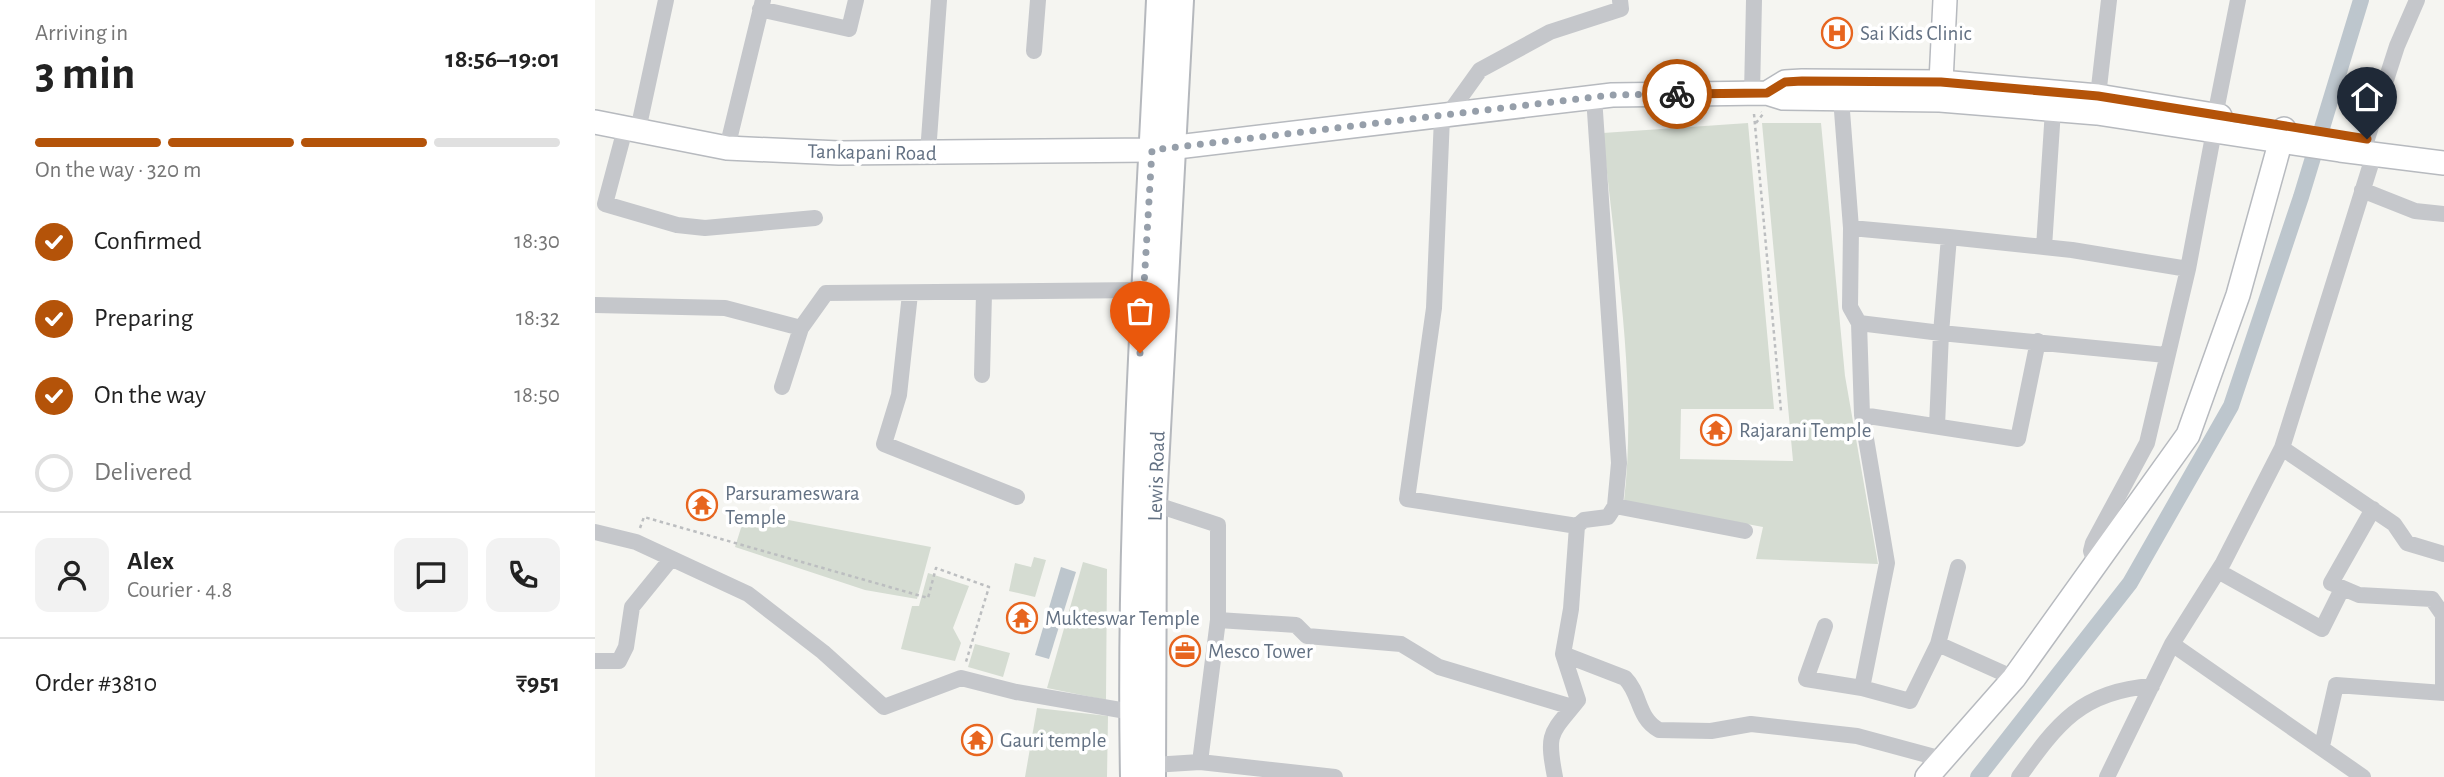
<!DOCTYPE html>
<html lang="en">
<head>
<meta charset="utf-8">
<style>
	:root { --surface:#fff; --page:#f2f2f2; --text:#222; --muted:#767676; --line:#e0e0e0; --accent:#b45309 }
	body { margin:0; font-family:"Alegreya Sans",sans-serif; background:var(--page); color:var(--text); height:100vh; display:flex; flex-direction:column; font-size:26px; white-space:nowrap }
	* { box-sizing:border-box; margin:0 }
	p { font-size:23px; color:var(--muted) }
	.icon { flex:none; width:38px; height:38px; fill:none; stroke:currentColor; stroke-width:2; stroke-linecap:round; stroke-linejoin:round }
	.map { position:relative; flex:1; overflow:hidden }
	.panel { display:flex; flex-direction:column; background:var(--surface); width:595px }
	.panel>* { flex:none }
	.pin { position:absolute; display:grid; place-items:center; width:60px; height:60px; color:#fff; margin:-72px -30px; border-radius:50% 50% 50% 0; rotate:-45deg; box-shadow:0 0 7px #0007 }
	.pin .icon { rotate:45deg }
	.courier { position:absolute; display:grid; place-items:center; width:70px; height:70px; margin:-35px; border:5px solid #b45309; border-radius:50%; background:#fff; color:#222; box-shadow:0 2px 9px #0007 }
	.head em { font-style:normal; font-weight:700 }
	.head div { display:flex; flex-direction:column-reverse }
	.head { display:flex; align-items:center; justify-content:space-between; height:119px; padding:0 35px }
	h1 { font-size:46px; font-weight:700; line-height:52px }
	.bar { display:grid; grid-template-columns:repeat(4,1fr); gap:10px 7px; align-content:center; height:84px; padding:0 35px }
	.bar i { height:9px; border-radius:5px; background:var(--line) }
	.bar .selected { background:var(--accent) }
	.bar p { grid-column:span 4 }
	.line { display:flex; align-items:center; gap:18px; padding:0 35px; border-top:2px solid var(--line) }
	.line div { flex:1 }
	.round { display:grid; place-items:center; flex:none; width:74px; height:74px; border-radius:14px; background:var(--page) }
	ol { padding:0 35px; list-style:none }
	li { display:flex; align-items:center; gap:21px; height:77px }
	li p { margin-inline-start:auto }
	li .icon { padding:7px; border-radius:50%; background:var(--accent); color:#fff; stroke-width:4 }
	li:last-child { color:var(--muted) }
	li i { width:38px; height:38px; border:4px solid var(--line); border-radius:50% }
	main { display:flex; flex:1; min-height:0 }
	.map>svg:first-child { display:block }
</style>
</head>
<body>
<main>
<section class="panel">
<div class="head"><div><h1>3 min</h1><p>Arriving in</p></div><em>18:56–19:01</em></div>
<div class="bar"><i class="selected"></i><i class="selected"></i><i class="selected"></i><i></i><p>On the way · 320 m</p></div>
<ol>
<li><svg class="icon" aria-label="check" viewBox="0 0 24 24"><path d="M5 12l5 5 9-10"/></svg>Confirmed<p>18:30</p></li>
<li><svg class="icon" aria-label="check" viewBox="0 0 24 24"><path d="M5 12l5 5 9-10"/></svg>Preparing<p>18:32</p></li>
<li><svg class="icon" aria-label="check" viewBox="0 0 24 24"><path d="M5 12l5 5 9-10"/></svg>On the way<p>18:50</p></li>
<li><i></i>Delivered</li>
</ol>
<div class="line" style="height:126px"><a class="round"><svg class="icon" aria-label="person" viewBox="0 0 24 24"><circle cx="12" cy="8" r="4"/><path d="M4 21q1-7 8-7t8 7"/></svg></a><div><b>Alex</b><p>Courier · 4.8</p></div><a class="round"><svg class="icon" aria-label="chat" viewBox="0 0 24 24"><path d="M4 5h16v11H9l-5 4z"/></svg></a><a class="round"><svg class="icon" aria-label="phone" viewBox="0 0 24 24"><path d="M5 4h4l2 5-3 2q2 4 5 5l2-3 5 2v4C11 20 4 13 5 4z"/></svg></a></div>
<div class="line" style="height:91px"><div>Order #3810</div><b>₹951</b></div>
</section>
<div class="map">
<svg width="1849" height="777" viewBox="0 0 1849 777">
	<rect width="100%" height="100%" fill="#f5f5f1"/>
	<path fill="#d5dcd2" d="M1153,123L1179,409H1086L1085,459L1198,461L1167,123H1226L1250,376L1283,564L1161,559L1168,527L1029,501C1043,382 1019,252 1008,133Z
		M151,512L336,547L322,599L270,590L140,547Z
		M439,557L451,560L440,597L414,591L420,563L436,567Z
		M488,562L512,569L511,700L452,688Z
		M333,573L374,586L358,628L366,643L360,661L306,649L317,606H324Z
		M380,644L415,653L408,677L373,667Z
		M442,708L513,716L512,777H430Z"/>
	<path fill="#bdc6cd" d="M466,567L481,572L454,659L440,655Z"/>
	<g fill="none" stroke-linecap="round" stroke-linejoin="round">
		<path stroke="#bdc6cd" stroke-width="16" d="M1383,777L1535,583L1636,406L1706,197L1766,0"/>
		<g stroke="#b7babf" stroke-width="26">
			<path id="secondary" d="M1346,82L1350,0
				M1172,93L1190,82L1207,81L1346,82L1503,96L1625,116
				M0,122L132,148L244,153L557,150L1017,95L1172,93L1188,98L1345,100L1502,113L1745,150L1849,163
				M1332,777L1419,678L1593,435L1643,295L1689,129"/>
		</g>
		<g stroke="#b5b8bd" stroke-width="28">
			<path id="primary" d="M538,777C533,518 552,259 564,0
				M558,777L559,504L586,0"/>
		</g>
		<path stroke="#bcbec0" stroke-width="2.5" stroke-dasharray="3.5 3.5" stroke-linecap="butt" d="M1159,114L1186,411
			M1161,123L1168,114L1166,112
			M45,528L49,517L333,598L341,568L394,587L370,665"/>
		<path stroke="#c5c7cb" stroke-width="16" d="M165,9L254,29L261,0
			M439,51L443,0
			M1157,94L1159,0
			M1503,96L1514,0
			M999,97L1024,463L1020,506
			M1246,98L1256,228L1255,307L1264,323L1267,415L1292,563L1267,688L1315,701L1343,644
			M852,116L885,70L955,32L1026,9L1025,0
			M1620,116L1643,0
			M847,117L839,308L812,499L982,526L989,520L1013,517L1020,506L1150,531
			M30,129L10,204L82,225L110,228L220,218
			M43,130L71,0
			M1772,139L1802,46L1822,0
			M132,148L168,0
			M333,153L344,0
			M1767,190L1820,211L1849,214
			M1256,228L1354,237
			M1449,247L1458,110
			M315,294L304,395L289,444L422,497
			M0,305L130,308L206,328L231,293L548,290
			M1264,323L1346,333L1342,426
			M1571,355L1346,333L1354,237L1477,250L1593,269
			M387,375L389,293
			M187,387L206,328
			M1267,415L1423,439L1443,341
			M1687,448L1799,524L1812,543L1849,554
			M559,504L623,525V620L605,762L740,777
			M1778,509L1736,583L1764,595L1837,599L1848,615V693
			M0,532L41,542L153,594L228,652L289,707L366,678L421,692L537,712
			M1501,565L1496,551L1498,543L1552,443L1593,269L1619,131
			M1363,567L1343,644L1419,678
			M1623,571L1727,629L1747,589
			M623,620L701,625L712,636L806,644L844,667L977,707
			M1230,626L1211,679L1267,688
			M1577,644L1768,777
			M968,654L1030,678C1046,694 1042,718 1064,730L1116,731L1156,724L1262,736L1347,759
			M0,661H24L31,647L37,607L76,559
			M1727,746L1741,685L1849,693
			M558,765L605,762
			M960,777C951,731 956,734 983,700L968,654L976,609L982,526
			M1424,777C1462,724 1486,691 1557,686
			M1512,777L1577,644L1628,563L1687,448L1779,154"/>
		<use href="#secondary" stroke="#fff" stroke-width="23"/>
		<use href="#primary" stroke="#fff" stroke-width="24"/>
	</g>
	<g fill="none" stroke-linecap="round" stroke-linejoin="round">
		<path stroke="#969faa" stroke-width="7" stroke-dasharray="0 12.6" d="M545,353L557,150L1017,95L1082,94"/>
		<path stroke="#b45309" stroke-width="9" d="M1082,94L1172,93L1190,82L1207,81L1346,82L1503,96L1772,139"/>
	</g>
	<defs>
		<g id="hospital-ring" transform="scale(1.575)"><circle r="9.5" fill="#fff" stroke="#e7651f" stroke-width="1.5"/><path d="M-5-5h3v3.5h4V-5h3V5h-3V1.5h-4V5h-3Z" fill="#e7651f"/></g>
		<g id="temple-ring" transform="scale(1.575)"><circle r="9.5" fill="#fff" stroke="#e7651f" stroke-width="1.5"/><path d="M0-6L5-2H3V0L6.5 2.5H4V6H1.5V3h-3V6H-4V2.5H-6.5L-3 0V-2H-5Z" fill="#e7651f"/></g>
		<g id="office-ring" transform="scale(1.575)"><circle r="9.5" fill="#fff" stroke="#e7651f" stroke-width="1.5"/><path d="M-6-3h4V-5.5h4V-3h4V5H-6ZM-1-4.5V-3h2v-1.5ZM-6 0V1H6V0Z" fill="#e7651f"/></g>
	</defs>
	<g fill-rule="evenodd">
		<use href="#hospital-ring" x="1242" y="33"/>
		<use href="#temple-ring" x="1121" y="430"/>
		<use href="#temple-ring" x="107" y="505"/>
		<use href="#temple-ring" x="427" y="618"/>
		<use href="#office-ring" x="590" y="651"/>
		<use href="#temple-ring" x="382" y="740"/>
	</g>
	<g text-anchor="middle" stroke-width="7" stroke-linejoin="round" paint-order="stroke">
		<g font-size="21" fill="#637183" stroke="#fff" text-anchor="start">
			<text x="1265" y="40">Sai Kids Clinic</text>
			<text x="1144" y="437">Rajarani Temple</text>
			<text x="130" y="500">Parsurameswara<tspan x="130" dy="24">Temple</tspan></text>
			<text x="450" y="625">Mukteswar Temple</text>
			<text x="613" y="658">Mesco Tower</text>
			<text x="405" y="747">Gauri temple</text>
		</g>
		<g font-size="21" fill="#637183" stroke="#fff">
			<text transform="translate(277 152) rotate(1)" y="7">Tankapani Road</text>
			<text transform="translate(561 476) rotate(-88)" y="7">Lewis Road</text>
		</g>
	</g>
</svg>
<div class="pin" style="left:545px;top:353px;background:#ea580c"><svg class="icon" aria-label="bag" viewBox="0 0 24 24"><path d="M5 8h14l-1 12H6zM9 8a3 3 0 0 1 6 0"/></svg></div>
<div class="pin" style="left:1772px;top:139px;background:#1f2937"><svg class="icon" aria-label="home" viewBox="0 0 24 24"><path d="M3 11l9-7 9 7M6 9v11h12V9"/></svg></div>
<div class="courier" style="left:1082px;top:94px"><svg class="icon" aria-label="bike" viewBox="0 0 24 24"><circle cx="6" cy="16" r="4"/><circle cx="18" cy="16" r="4"/><path d="M6 16l4-8h5l3 8M10 8l3 8H6M13 5h3"/></svg></div>
</div>
</main>
</body>
</html>
